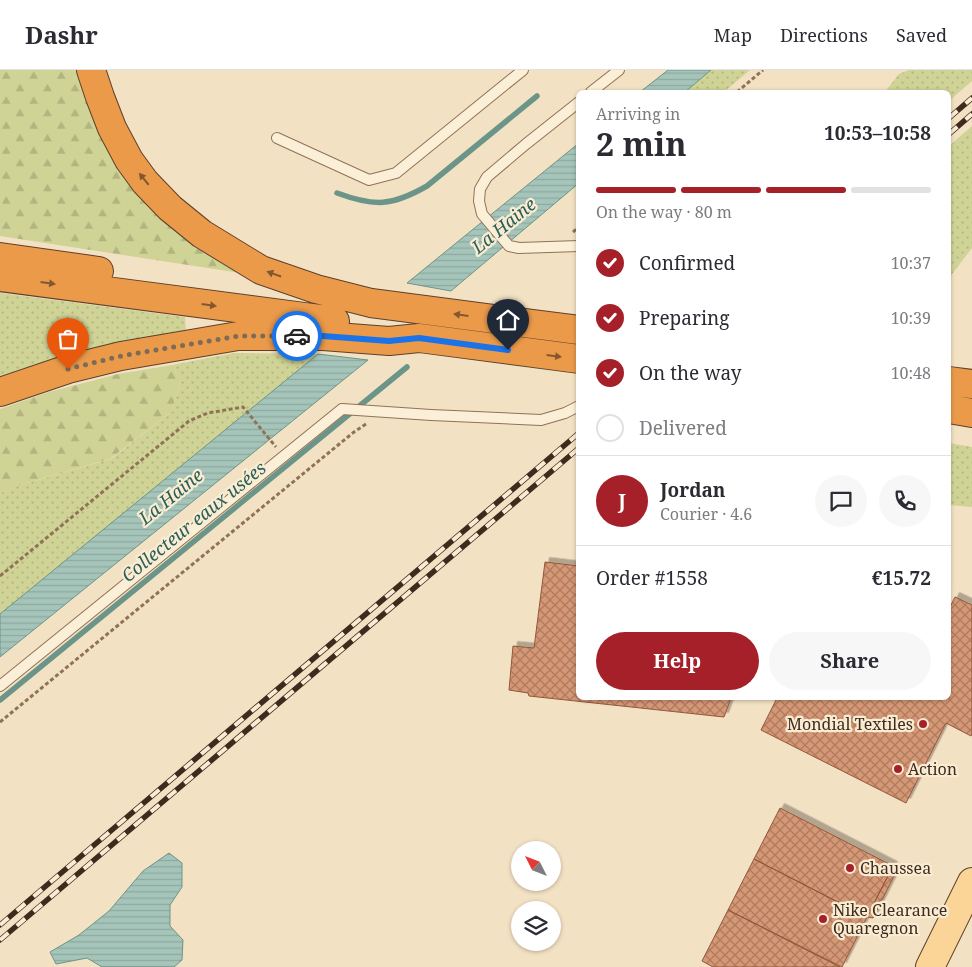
<!DOCTYPE html>
<html lang="en">
<head>
<meta charset="utf-8">
<style>
	:root { --surface:#fff; --page:#f7f7f7; --text:#2b2b33; --muted:#7c7c81; --line:#e1e1e2; --accent:#a62029 }
	body { margin:0; font-family:"Noto Serif",serif; background:var(--page); color:var(--text); height:100vh; display:flex; flex-direction:column; font-size:19px; white-space:nowrap }
	* { box-sizing:border-box; margin:0 }
	p { font-size:16px; color:var(--muted) }
	.icon { flex:none; width:28px; height:28px; fill:none; stroke:currentColor; stroke-width:2; stroke-linecap:round; stroke-linejoin:round }
	.map { position:relative; flex:1; overflow:hidden }
	.drawer { position:absolute; left:576px; top:20px; width:375px; height:610px; display:flex; flex-direction:column; background:var(--surface); border-radius:8px; box-shadow:0 1px 4px #0004 }
	.drawer>* { flex:none }
	.needle { width:32px; rotate:312deg }
	.buttons { position:absolute; left:511px; top:771px; display:grid; gap:10px }
	.buttons a { display:grid; place-items:center; width:50px; height:50px; border-radius:50%; background:var(--surface); box-shadow:0 1px 4px #0004; font-size:25px }
	.pin { position:absolute; display:grid; place-items:center; width:42px; height:42px; color:#fff; margin:-51px -21px; border-radius:50% 50% 50% 0; rotate:-45deg; box-shadow:0 0 5px #0007 }
	.pin .icon { rotate:45deg }
	.courier { position:absolute; display:grid; place-items:center; width:50px; height:50px; margin:-25px; border:4px solid #1a73e8; border-radius:50%; background:#fff; color:#222; box-shadow:0 1px 6px #0007 }
	.headline em { font-style:normal; font-weight:700 }
	.headline div { display:flex; flex-direction:column-reverse }
	.headline { display:flex; align-items:center; justify-content:space-between; height:85px; padding:0 20px }
	h1 { font-size:32px; font-weight:700; line-height:38px }
	.bar { display:grid; grid-template-columns:repeat(4,1fr); gap:8px 5px; align-content:center; height:60px; padding:0 20px }
	.bar i { height:6px; border-radius:4px; background:var(--line) }
	.bar .current { background:var(--accent) }
	.bar p { grid-column:span 4 }
	.line { display:flex; align-items:center; gap:12px; padding:0 20px; border-top:1px solid var(--line) }
	.line div { flex:1 }
	.round { display:grid; place-items:center; flex:none; width:52px; height:52px; border-radius:26px; background:var(--page) }
	ol { padding:0 20px; list-style:none }
	li { display:flex; align-items:center; gap:15px; height:55px }
	li p { margin-inline-start:auto }
	li .icon { padding:5px; border-radius:50%; background:var(--accent); color:#fff; stroke-width:4 }
	li:last-child { color:var(--muted) }
	li i { width:28px; height:28px; border:2px solid var(--line); border-radius:50% }
	.primary-button { display:flex; gap:10px; margin-top:auto; padding:10px 20px }
	.primary-button a { flex:1; height:58px; border-radius:30px; background:var(--accent); color:#fff; font-size:20px; font-weight:700; line-height:58px; text-align:center }
	.primary-button a+a { background:var(--page); color:var(--text) }
	header { display:flex; align-items:center; gap:30px; box-sizing:border-box; height:70px; padding:0 25px; background:var(--surface); border-bottom:1px solid var(--line) }
	header strong { font-size:24px }
	nav { display:flex; gap:28px; margin-inline-start:auto; font-size:18px }
	.map>svg:first-child { display:block }
</style>
</head>
<body>
<header>
<strong>Dashr</strong>
<nav><a>Map</a><a>Directions</a><a>Saved</a></nav>
</header>
<div class="map">
<svg width="972" height="897" viewBox="0 0 972 897">
	<defs>
		<pattern id="grass-dots" width="8" height="8" patternUnits="userSpaceOnUse" patternTransform="scale(1.25)"><rect width="8" height="8" fill="#cfd395"/><path d="M2 2h.1M6 6h.1" fill="none" stroke="#b3b580" stroke-width="1.8" stroke-linecap="round"/></pattern>
		<pattern id="forest-firs" width="22" height="20" patternUnits="userSpaceOnUse" patternTransform="scale(1.25)"><rect width="22" height="20" fill="#cfd395"/><path d="M5 1l3.5 6h-7zM16 11l3.5 6h-7z" fill="#b3b580"/></pattern>
		<pattern id="water-rules" width="6" height="5" patternUnits="userSpaceOnUse" patternTransform="scale(1.25)"><rect width="6" height="5" fill="#a5c5ba"/><path d="M0 2.5h6" fill="none" stroke="#8fa99f"/></pattern>
		<pattern id="building-cross-hatch" width="8" height="8" patternUnits="userSpaceOnUse" patternTransform="scale(1.25)"><rect width="8" height="8" fill="#d59774"/><path d="M0 0l8 8M0 8l8-8" fill="none" stroke="#ae7b5f"/></pattern>
		<filter id="shadow"><feDropShadow dx="4.5" dy="-4.5" stdDeviation="0" flood-color="#0004"/></filter>
	</defs>
	<rect width="100%" height="100%" fill="#f3e1c3"/>
	<path fill="url(#grass-dots)" d="M711,0H750L724,22H685Z
		M909,0H972V11L949,31V22H885L899,4Z
		M972,56V178L949,208V76Z
		M0,223L185,247L186,265L0,308Z
		M234,283L318,284L0,544V423L17,416L111,389L171,342L181,311L172,295Z
		M949,373L972,377V437L949,435Z"/>
	<path fill="url(#forest-firs)" d="M0,0H79L88,38L113,85L237,195L240,203L0,166Z
		M172,295L181,311L171,342L110,389L17,416L0,423V339L49,322L118,304Z"/>
	<path fill="url(#water-rules)" stroke="#6a9588" d="M668,0H711L685,22H640Z
		M579,73V113L451,221L407,213Z
		M318,284L368,290L0,587V544Z
		M169,783L182,793V817L170,835V856L183,870L182,890L174,897H102L87,888L56,894L50,882L79,865L109,841L143,801Z"/>
	<g fill="none" stroke-linecap="round" stroke-linejoin="round">
		<path stroke="#6a9588" stroke-width="5.5" d="M337,123C375,137 392,136 427,116L537,26
			M0,630L407,297"/>
	</g>
	<path fill="url(#building-cross-hatch)" stroke="#92573a" filter="url(#shadow)" d="M545,492L579,496V628H731L724,647L529,626L528,623L509,620L513,576L534,578Z
		M955,527L972,535V663L971,666L946,653L906,733L761,660L777,628H949V539Z
		M780,738L893,796L867,847L754,789Z
		M754,789L867,847L842,897L728,840Z
		M892,798L897,800L873,848L867,847Z
		M728,840L840,897H713L702,891Z"/>
	<g fill="none" stroke-linecap="round" stroke-linejoin="round">
		<g stroke="#907257" stroke-width="12">
			<path id="lane" d="M591,22L619,0
				M579,32L526,74L487,107L480,119L479,131L482,144L509,176L519,178L579,176
				M277,68L369,110L396,103L523,0
				M0,616L342,339L431,345L541,350L565,343L579,336"/>
		</g>
		<g stroke="#5d402c" stroke-width="30">
			<path id="primary" d="M930,897L972,812"/>
		</g>
		<g stroke="#5d402c" stroke-width="30">
			<path id="highway" d="M91,0L100,27L112,58L129,90L145,112L170,138L202,164L261,200L316,219L371,233L579,260
				M0,187L99,201
				M0,207L335,251
				M949,311L972,314
				M0,322L68,299L121,286L238,266H323L389,271L419,268L579,289
				M949,339L972,343"/>
		</g>
		<path stroke="#907257" stroke-width="3" stroke-dasharray="4 2.5" stroke-linecap="butt" d="M737,22L763,0
			M573,162L579,157
			M0,506L189,351L208,343L243,337L276,377
			M0,652L354,362L366,354"/>
		<use href="#lane" stroke="#fcefd7" stroke-width="10"/>
		<use href="#primary" stroke="#fad597" stroke-width="28"/>
		<use href="#highway" stroke="#eb9a4a" stroke-width="28"/>
		<g stroke="#3e2b1d" stroke-width="5.5">
			<path id="rail" d="M949,48L972,28
				M949,64L972,44
				M0,855L579,363
				M0,870L579,378"/>
		</g>
		<use href="#rail" stroke="#f9ecd3" stroke-width="4" stroke-dasharray="11" stroke-linecap="butt"/>
	</g>
	<defs><path id="oneway-solid" d="M-6-.8H1V-3.2L6.5 0L1 3.2V.8H-6Z" transform="scale(1.25)"/></defs>
	<g fill="#83572f">
		<use href="#oneway-solid" transform="translate(144 109) rotate(-129)"/>
		<use href="#oneway-solid" transform="translate(274 204) rotate(-161)"/>
		<use href="#oneway-solid" transform="translate(48 213) rotate(8)"/>
		<use href="#oneway-solid" transform="translate(209 235) rotate(8)"/>
		<use href="#oneway-solid" transform="translate(461 245) rotate(-172)"/>
		<use href="#oneway-solid" transform="translate(554 286) rotate(7)"/>
	</g>
	<g fill="none" stroke-linecap="round" stroke-linejoin="round">
		<path stroke="#7d6b57" stroke-width="5" stroke-dasharray="0 9" d="M68,299L121,286L238,266H297"/>
		<path stroke="#1a73e8" stroke-width="6" d="M297,266H323L389,271L419,268L508,280"/>
	</g>
	<g fill="#a62029" stroke="#f9ecd3" stroke-width="2">
		<circle cx="923" cy="654" r="5"/>
		<circle cx="898" cy="699" r="5"/>
		<circle cx="850" cy="798" r="5"/>
		<circle cx="823" cy="849" r="5"/>
	</g>
	<g text-anchor="middle" stroke-width="4.5" stroke-linejoin="round" paint-order="stroke">
		<g font-size="16" fill="#3e2b1d" stroke="#f9ecd3" text-anchor="start">
			<text x="913" y="660" text-anchor="end">Mondial Textiles</text>
			<text x="908" y="705">Action</text>
			<text x="860" y="804">Chaussea</text>
			<text x="833" y="846">Nike Clearance<tspan x="833" dy="18">Quaregnon</tspan></text>
		</g>
		<g font-size="18" font-style="italic" fill="#2a5f58" stroke="#f9ecd3">
			<text transform="translate(504 156) rotate(-39)" y="6">La Haine</text>
			<text transform="translate(171 427) rotate(-39)" y="6">La Haine</text>
			<text transform="translate(194 452) rotate(-39)" y="6">Collecteur eaux usées</text>
		</g>
	</g>
</svg>
<div class="buttons">
<a><svg class="needle" viewBox="-14 -14 28 28"><path d="M0-13l5 13h-10z" fill="#e53935"/><path d="M0 13l5-13h-10z" fill="#7c7c81"/></svg></a>
<a><svg class="icon" aria-label="layers" viewBox="0 0 24 24"><path d="M12 4l9 5-9 5-9-5zM3 14l9 5 9-5"/></svg></a>
</div>
<div class="pin" style="left:68px;top:299px;background:#ea580c"><svg class="icon" aria-label="bag" viewBox="0 0 24 24"><path d="M5 8h14l-1 12H6zM9 8a3 3 0 0 1 6 0"/></svg></div>
<div class="pin" style="left:508px;top:280px;background:#1f2937"><svg class="icon" aria-label="home" viewBox="0 0 24 24"><path d="M3 11l9-7 9 7M6 9v11h12V9"/></svg></div>
<div class="courier" style="left:297px;top:266px"><svg class="icon" aria-label="car" viewBox="0 0 24 24"><path d="M5 17H2v-5l4-1 3-4h7l3 4 3 1v5h-3M9 17h6M6 11h13"/><circle cx="7" cy="17" r="2"/><circle cx="17" cy="17" r="2"/></svg></div>
<section class="drawer">
<div class="headline"><div><h1>2 min</h1><p>Arriving in</p></div><em>10:53–10:58</em></div>
<div class="bar"><i class="current"></i><i class="current"></i><i class="current"></i><i></i><p>On the way · 80 m</p></div>
<ol>
<li><svg class="icon" aria-label="check" viewBox="0 0 24 24"><path d="M5 12l5 5 9-10"/></svg>Confirmed<p>10:37</p></li>
<li><svg class="icon" aria-label="check" viewBox="0 0 24 24"><path d="M5 12l5 5 9-10"/></svg>Preparing<p>10:39</p></li>
<li><svg class="icon" aria-label="check" viewBox="0 0 24 24"><path d="M5 12l5 5 9-10"/></svg>On the way<p>10:48</p></li>
<li><i></i>Delivered</li>
</ol>
<div class="line" style="height:90px"><b class="round" style="background:var(--accent);color:#fff">J</b><div><b>Jordan</b><p>Courier · 4.6</p></div><a class="round"><svg class="icon" aria-label="chat" viewBox="0 0 24 24"><path d="M4 5h16v11H9l-5 4z"/></svg></a><a class="round"><svg class="icon" aria-label="phone" viewBox="0 0 24 24"><path d="M5 4h4l2 5-3 2q2 4 5 5l2-3 5 2v4C11 20 4 13 5 4z"/></svg></a></div>
<div class="line" style="height:65px"><div>Order #1558</div><b>€15.72</b></div>
<div class="primary-button"><a>Help</a><a>Share</a></div>
</section>
</div>
</body>
</html>
